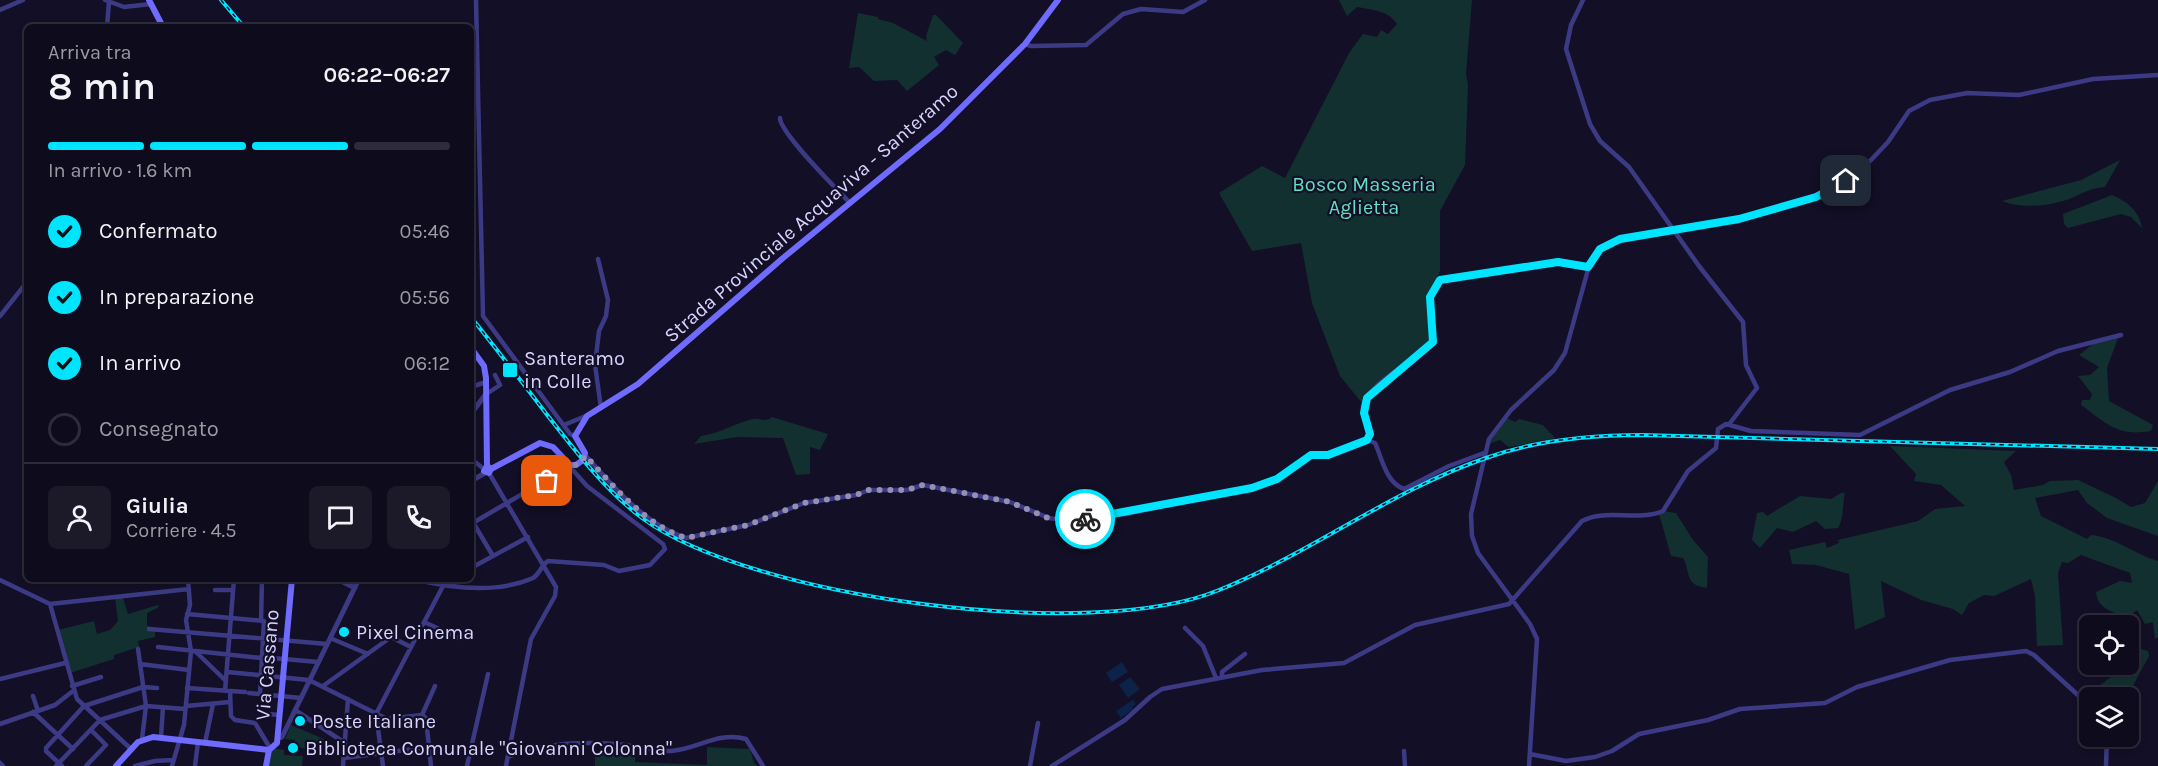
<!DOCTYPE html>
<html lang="it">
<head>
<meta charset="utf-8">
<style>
	:root { --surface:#0e0b1c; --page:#1c1929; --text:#f1f3f6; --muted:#9b9ba3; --line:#2e2b3b; --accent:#00e5ff }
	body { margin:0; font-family:Karla,sans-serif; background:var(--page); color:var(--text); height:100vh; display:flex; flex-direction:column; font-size:22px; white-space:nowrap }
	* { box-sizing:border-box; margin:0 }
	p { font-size:20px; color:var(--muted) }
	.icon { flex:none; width:33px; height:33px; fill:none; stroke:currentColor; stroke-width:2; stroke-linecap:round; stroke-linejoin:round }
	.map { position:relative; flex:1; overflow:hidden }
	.drawer { position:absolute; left:24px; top:24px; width:450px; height:558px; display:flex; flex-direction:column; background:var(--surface); border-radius:9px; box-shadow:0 3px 9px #0003,0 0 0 2px var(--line) }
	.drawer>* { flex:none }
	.tools { position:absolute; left:2079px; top:615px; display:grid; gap:12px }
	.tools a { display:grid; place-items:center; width:60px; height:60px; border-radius:9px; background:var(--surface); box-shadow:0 3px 9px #0003,0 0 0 2px var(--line); font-size:30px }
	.pin { position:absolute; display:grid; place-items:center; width:51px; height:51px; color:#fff; margin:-26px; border-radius:12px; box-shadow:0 3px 9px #0006 }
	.courier { position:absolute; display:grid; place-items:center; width:60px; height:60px; margin:-30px; border:4px solid #00e5ff; border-radius:50%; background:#fff; color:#222; box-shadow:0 2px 8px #0007 }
	.overview em { font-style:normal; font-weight:600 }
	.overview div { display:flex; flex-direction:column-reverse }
	.overview { display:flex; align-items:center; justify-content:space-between; height:102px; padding:0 24px }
	h1 { font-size:39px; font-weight:600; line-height:45px }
	.bar { display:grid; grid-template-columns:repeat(4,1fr); gap:9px 6px; align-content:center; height:72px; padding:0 24px }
	.bar i { height:8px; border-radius:4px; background:var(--line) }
	.bar .on { background:var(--accent) }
	.bar p { grid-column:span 4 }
	.line { display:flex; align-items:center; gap:15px; padding:0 24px; border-top:2px solid var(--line) }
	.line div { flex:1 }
	.round { display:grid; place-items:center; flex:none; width:63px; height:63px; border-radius:9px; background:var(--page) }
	ol { padding:0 24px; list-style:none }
	li { display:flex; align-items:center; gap:18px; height:66px }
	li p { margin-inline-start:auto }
	li .icon { padding:6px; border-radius:50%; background:var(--accent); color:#111; stroke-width:4 }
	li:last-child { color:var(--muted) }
	li i { width:33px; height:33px; border:3px solid var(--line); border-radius:50% }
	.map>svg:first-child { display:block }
</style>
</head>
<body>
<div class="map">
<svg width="2158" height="766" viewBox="0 0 2158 766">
	<rect width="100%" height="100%" fill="#130f26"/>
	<path fill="#12302f" d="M1339,0H1472L1466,74L1468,85L1465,165L1440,211V271L1427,298L1432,343L1387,376L1362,403L1340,376L1312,303L1301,243L1252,251L1219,193L1262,166L1285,178L1349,53L1363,34L1377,37L1381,30L1388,34L1397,24C1388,10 1372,10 1357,7L1347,16Z
		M858,13L878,17V19L893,23L927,41L926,36L933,15H936L963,43L955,55L946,50L934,57L939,65L907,91L897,80L874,81L859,67L849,68Z
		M2120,160L2105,187C2086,188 2073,200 2055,203C2038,207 2017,207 2002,201L2081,180Z
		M2112,195C2127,201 2140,212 2142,228L2131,217L2121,214L2068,228L2064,224L2063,214Z
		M2118,338L2107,368L2109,401L2153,425L2151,431C2117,437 2106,423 2081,405L2082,400H2090L2092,394L2078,376L2090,375L2099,367L2079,355L2093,344Z
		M772,417L828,434L820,450L810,447V474L796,475L783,438L737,437L694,444L701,436C719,434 735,423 753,419C761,418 765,423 772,417Z
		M1507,418L1515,422L1519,419L1543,425L1555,438L1509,447L1500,440L1488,444Z
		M1890,446L2016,451L2004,462L2011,475L2014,490L2043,485L2050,481L2078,480L2116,498L2131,507L2145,503L2158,481V536L2107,518L2087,503L2078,490L2035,498L2041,516L2087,539L2091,535C2115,537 2134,554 2158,561V637L2155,639L2153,622L2145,624L2137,610L2127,618C2113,611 2098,610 2096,592L2120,581L2132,583L2130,573L2081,555L2068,563L2062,562L2058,573L2063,645L2037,646L2035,596L2031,579L1994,596L1984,595L1969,603L1962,615L1953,609L1921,600L1881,581L1885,617L1855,630L1849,574L1816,565L1792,564L1789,550L1825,542L1827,548L1839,543L1838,540L1918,521L1935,509L1965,506L1941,485L1914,481L1916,474Z
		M1841,493H1845C1842,506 1844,518 1838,528L1825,529L1816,521L1793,532L1777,528L1760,548L1752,540L1757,513L1763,512L1767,516L1800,496L1831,499Z
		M1664,511L1676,513L1693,540L1708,557L1707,588C1684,585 1691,573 1683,558L1671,556L1659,514Z
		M115,598H123L128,614L158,605L159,607L147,613V625L155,631V637L138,641L139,647L114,655V659L70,673L58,630L94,621L97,634L110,630L118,621Z
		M2138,648L2148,651L2149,656L2127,697L2090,698L2089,704L2083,698L2128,664L2138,654Z
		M291,725L324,739L320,751L295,747V740L285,739Z
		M707,747L750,749L754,763L758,766H595V756L635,748V762L707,765Z
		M273,748L284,750V755L303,756L302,766H268L269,751Z"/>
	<path fill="#0c2248" d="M1122,662L1128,672L1112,682L1106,673Z
		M1130,677L1140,689L1128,698L1119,685Z
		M1133,700L1136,704L1132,707L1133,709L1121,718L1116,711Z"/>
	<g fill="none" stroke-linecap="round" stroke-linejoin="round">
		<path stroke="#3d3a85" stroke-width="4.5" d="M105,0L124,7L151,4
			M476,0L483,316L570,434L575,436
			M1583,0L1571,25L1566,49L1590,124L1600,141L1629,167L1699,266L1743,322L1746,365L1757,388L1730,423
			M0,10L23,0
			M107,27L109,2
			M1025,44L1031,46L1086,45L1123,14L1141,9L1183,12L1205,0
			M780,118C780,133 836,188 850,203
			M598,259L608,300L606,316L599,331L595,365L601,408
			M0,316L27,282
			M471,387L486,382
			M485,395L500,385L495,375
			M564,425L588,415
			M1367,440L1375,443C1382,458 1386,483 1404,489L1449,466L1484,453
			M586,456C613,486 645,525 686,538L748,525L804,503L856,495L869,490H907L923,485L1010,502L1049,518L1068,521L1125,514L1262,485L1282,476L1311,455H1328L1367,440L1370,434C1368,425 1362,415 1363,406C1366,384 1421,358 1433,342L1430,297L1440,280L1558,262L1588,267
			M471,459L484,469
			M489,473L556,587L555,596L531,639L506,766
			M471,519L493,556
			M471,524L572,465
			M471,568L528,537
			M413,579C450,588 497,594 533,578C540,574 541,565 548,561L604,565L619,571L650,565L665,549L663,544L587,486L570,467
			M0,580L50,604L189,589
			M441,585L451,579
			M215,590H233
			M50,604L77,699L131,749
			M187,614L264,621L260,694
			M261,621L262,579
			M424,622L461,639
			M1185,628L1203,646L1216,678
			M149,629L327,644
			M330,638L368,654
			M158,647L261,658
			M138,649L146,706L142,739
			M196,652L226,681
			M261,657L318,662
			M140,664L189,670
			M227,672L309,680L387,719L422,715L426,718L431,766
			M1222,676V672L1245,654
			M0,679L65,663
			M72,686L101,677
			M323,686L391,637L411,647
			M187,688L245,692
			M225,691L234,579
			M230,691L231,716L235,720L255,723L270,748
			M249,693L301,698
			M33,696L38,711
			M186,706L230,702
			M295,710L345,743
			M33,712L73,749
			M268,714L279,715
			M376,714L443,586
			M376,714L383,766
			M422,715L435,686
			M0,724L55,705L73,691
			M161,737L163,707
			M205,743L213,704
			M46,748L84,706L143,687L157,688
			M46,751L62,766
			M1404,751L1405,766
			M1530,754L1566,761L1595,757L1612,751L1639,734L1708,720L1740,709L1825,703L1857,687L1950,660L2026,651L2034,655L2090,706
			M508,757C545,742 587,741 626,745C641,747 655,752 671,751C698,749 718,731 746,739L763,766
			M344,758L429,747
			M0,763L3,766
			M56,766L100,720L146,706L185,709
			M86,766L106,745L91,730
			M135,766L155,761L173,760
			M172,766L184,725L191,651L186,620L190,605L188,579
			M195,766L198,742
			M343,766L348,699
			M467,766L488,674
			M1030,766L1038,723
			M1052,766L1125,720L1150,697L1162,689L1262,670L1344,663L1415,625L1509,604L1582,521C1606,508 1637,522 1663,511L1688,471L1716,448L1718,429L1726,424L1751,431L1860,435L1950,390L2010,372L2058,351L2121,335
			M1529,766L1537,639L1530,624L1478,553L1472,536L1471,514L1489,439L1511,410L1554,370L1565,353L1589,266C1595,251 1605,244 1620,239L1739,219L1825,194L1839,187L1871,160L1888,142L1909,111L1930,100L1967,93L2019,95L2093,79L2158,75
			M2106,766L2107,736"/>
		<path stroke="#3d3a85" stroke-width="5" d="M471,414L485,395
			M471,481L485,473
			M337,579L355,588
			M278,738L282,737L359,579"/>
		<path stroke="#6f6bff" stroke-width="6" d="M149,0L163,27
			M471,348L484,366L486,378L487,466
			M491,469L487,466L484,471L489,473L491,469L540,443L553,447L570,465H576L583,460L585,453L575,436L587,416L638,384L783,258L940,129L1025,44L1058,0
			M269,750L277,743L292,579
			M116,766L138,742L153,737L269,750
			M266,766L269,750"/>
		<g stroke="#00e5ff" stroke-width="4">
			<path id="rail" d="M221,0L244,27
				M471,317C497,350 523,383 548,416C577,453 605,490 642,518C752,599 1093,643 1219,590C1311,553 1392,490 1486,458C1536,440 1589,435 1642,435L2158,449"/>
		</g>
		<use href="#rail" stroke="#130f26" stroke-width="1.5" stroke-dasharray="4.5" stroke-linecap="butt"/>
	</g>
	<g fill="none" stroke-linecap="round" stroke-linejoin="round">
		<path stroke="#948fb3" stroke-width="6" stroke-dasharray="0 10.8" d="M547,481L577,464L586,456C613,486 645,525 686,538L748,525L804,503L856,495L869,490H907L923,485L1010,502L1048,518L1085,519"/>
		<path stroke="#00e5ff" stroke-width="8" d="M1085,519L1252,488L1277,479L1311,455H1328L1367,440L1370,434L1364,413L1367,398L1433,342L1430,297L1440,280L1558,262L1588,267L1600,249L1620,239L1739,219L1816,197L1846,181"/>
	</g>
	<g fill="#00e5ff" stroke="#130f26" stroke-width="2">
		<rect x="502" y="362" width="16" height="16" rx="3"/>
		<circle cx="344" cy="632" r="6"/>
		<circle cx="300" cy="721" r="6"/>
		<circle cx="293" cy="748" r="6"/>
	</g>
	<g text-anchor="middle" stroke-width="4.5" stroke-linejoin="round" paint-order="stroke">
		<g font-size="20" fill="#5fe0c0" stroke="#130f26">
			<text x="1364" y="191">Bosco Masseria<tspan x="1364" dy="23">Aglietta</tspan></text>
		</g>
		<g font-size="20" fill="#d9d4ff" stroke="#130f26">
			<text transform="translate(811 213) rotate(-41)" y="7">Strada Provinciale Acquaviva - Santeramo</text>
			<text transform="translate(267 665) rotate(-85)" y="7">Via Cassano</text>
		</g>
		<g font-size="20" fill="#d9d4ff" stroke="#130f26" text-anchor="start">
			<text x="524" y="365">Santeramo<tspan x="524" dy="23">in Colle</tspan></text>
			<text x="356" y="639">Pixel Cinema</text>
			<text x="312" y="728">Poste Italiane</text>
			<text x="305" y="755">Biblioteca Comunale "Giovanni Colonna"</text>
		</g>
	</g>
</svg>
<div class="tools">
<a><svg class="icon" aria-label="locate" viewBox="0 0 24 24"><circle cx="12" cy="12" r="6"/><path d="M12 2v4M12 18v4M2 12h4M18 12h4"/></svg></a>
<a><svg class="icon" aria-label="layers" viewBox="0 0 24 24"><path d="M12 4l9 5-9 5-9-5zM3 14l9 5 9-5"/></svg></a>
</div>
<div class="pin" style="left:547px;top:481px;background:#ea580c"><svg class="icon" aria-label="bag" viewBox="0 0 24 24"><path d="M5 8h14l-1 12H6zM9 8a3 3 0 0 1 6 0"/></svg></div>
<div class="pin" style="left:1846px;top:181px;background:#1f2937"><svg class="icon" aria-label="home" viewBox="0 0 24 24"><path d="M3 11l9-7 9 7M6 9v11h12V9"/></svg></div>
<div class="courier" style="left:1085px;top:519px"><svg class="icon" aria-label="bike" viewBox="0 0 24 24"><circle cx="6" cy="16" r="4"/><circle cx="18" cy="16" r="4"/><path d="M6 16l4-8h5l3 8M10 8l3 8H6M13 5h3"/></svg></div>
<section class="drawer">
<div class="overview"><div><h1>8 min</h1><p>Arriva tra</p></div><em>06:22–06:27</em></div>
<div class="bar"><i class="on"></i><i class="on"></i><i class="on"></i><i></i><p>In arrivo · 1.6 km</p></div>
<ol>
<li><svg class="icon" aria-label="check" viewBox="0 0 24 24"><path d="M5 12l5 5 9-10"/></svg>Confermato<p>05:46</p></li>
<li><svg class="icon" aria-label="check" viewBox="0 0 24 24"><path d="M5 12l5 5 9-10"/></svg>In preparazione<p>05:56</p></li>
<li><svg class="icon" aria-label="check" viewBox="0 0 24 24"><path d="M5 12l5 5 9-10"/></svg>In arrivo<p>06:12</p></li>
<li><i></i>Consegnato</li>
</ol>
<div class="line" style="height:108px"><a class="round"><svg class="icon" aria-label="person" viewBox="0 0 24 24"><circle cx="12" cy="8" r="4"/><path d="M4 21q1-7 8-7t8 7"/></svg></a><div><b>Giulia</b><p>Corriere · 4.5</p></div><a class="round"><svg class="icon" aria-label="chat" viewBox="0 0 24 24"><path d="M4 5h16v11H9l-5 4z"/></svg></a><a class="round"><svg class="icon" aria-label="phone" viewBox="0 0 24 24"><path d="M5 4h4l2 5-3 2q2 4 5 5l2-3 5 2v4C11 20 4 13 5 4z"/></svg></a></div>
</section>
</div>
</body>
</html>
